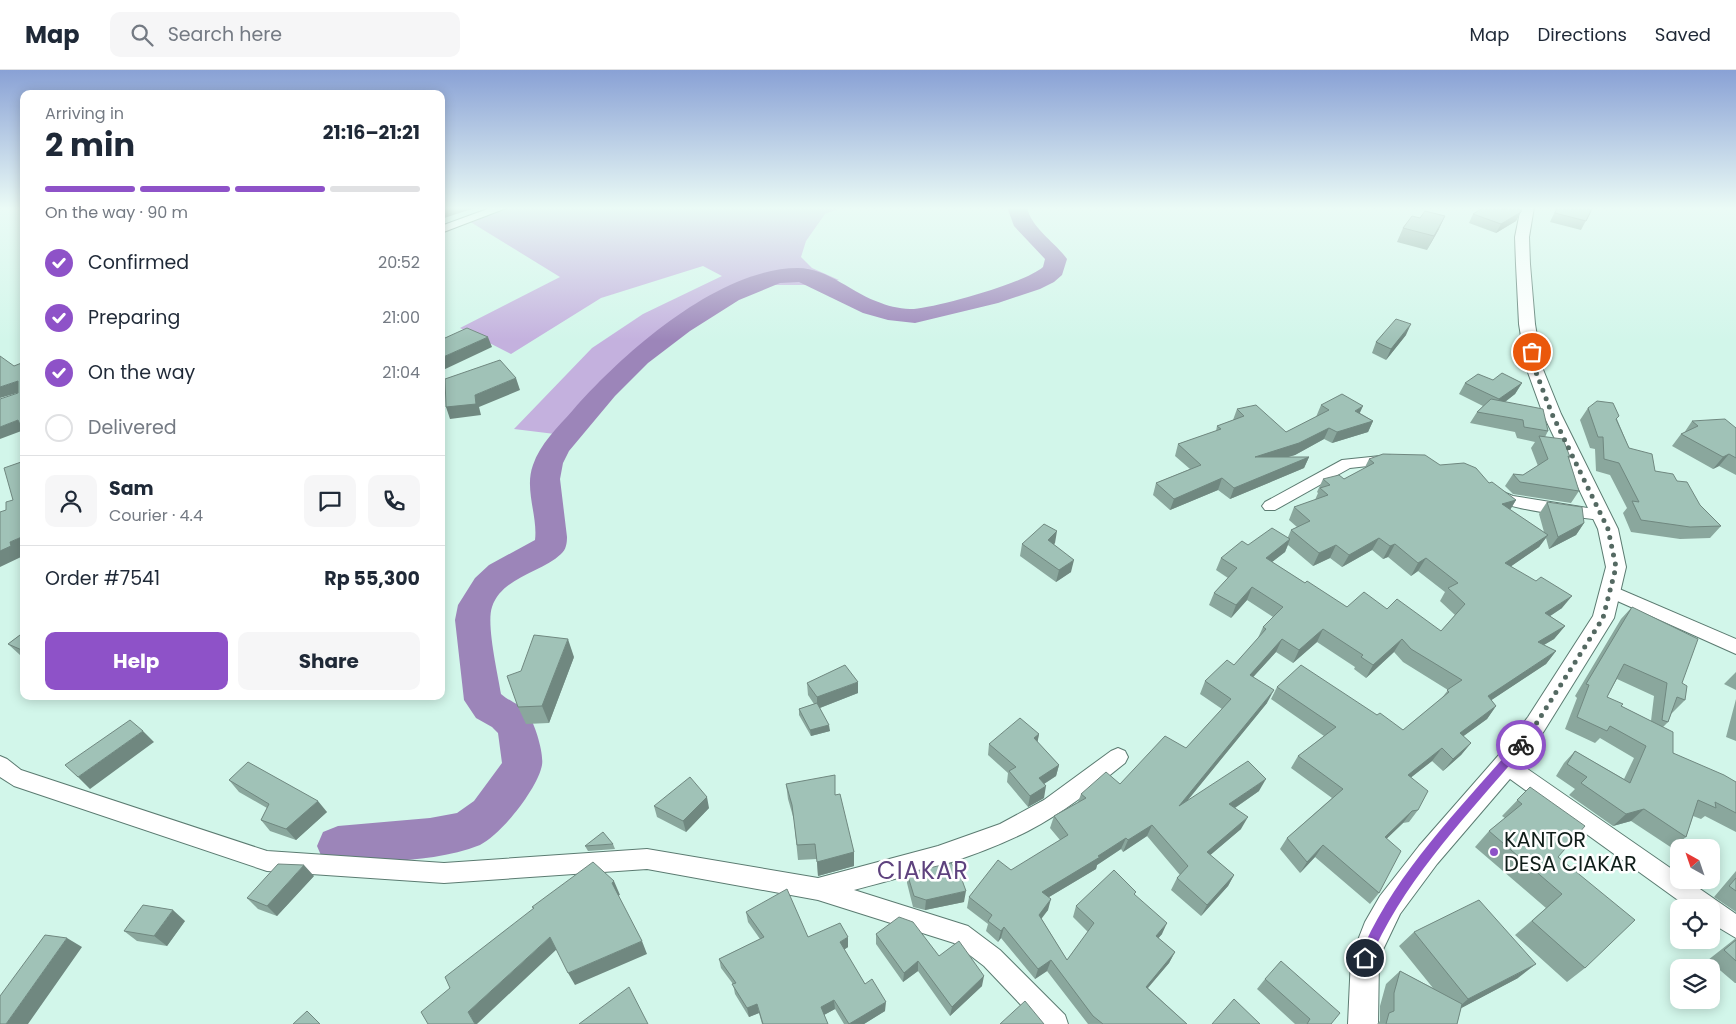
<!DOCTYPE html>
<html lang="en">
<head>
<meta charset="utf-8">
<style>
	:root { --surface:#fff; --page:#f6f6f7; --text:#1f2937; --muted:#747a83; --line:#e0e1e3; --accent:#8e52c8 }
	body { margin:0; font-family:Poppins,sans-serif; background:var(--page); color:var(--text); height:100vh; display:flex; flex-direction:column; font-size:19px; white-space:nowrap }
	* { box-sizing:border-box; margin:0 }
	p { font-size:16px; color:var(--muted) }
	.icon { flex:none; width:28px; height:28px; fill:none; stroke:currentColor; stroke-width:2; stroke-linecap:round; stroke-linejoin:round }
	.map { position:relative; flex:1; overflow:hidden }
	.panel { position:absolute; left:20px; top:20px; width:425px; height:610px; display:flex; flex-direction:column; background:var(--surface); border-radius:10px; box-shadow:0 2px 12px #0003 }
	.panel>* { flex:none }
	.needle { width:32px; rotate:320deg }
	.fabs { position:absolute; left:1670px; top:769px; display:grid; gap:10px }
	.fabs a { display:grid; place-items:center; width:50px; height:50px; border-radius:10px; background:var(--surface); box-shadow:0 2px 12px #0003; font-size:25px }
	.pin { position:absolute; display:grid; place-items:center; width:42px; height:42px; color:#fff; margin:-21px; border:2px solid #fff; border-radius:50%; box-shadow:0 1px 5px #0007 }
	.courier { position:absolute; display:grid; place-items:center; width:50px; height:50px; margin:-25px; border:4px solid #8e52c8; border-radius:50%; background:#fff; color:#222; box-shadow:0 1px 6px #0007 }
	.headline em { font-style:normal; font-weight:700 }
	.headline div { display:flex; flex-direction:column-reverse }
	.headline { display:flex; align-items:center; justify-content:space-between; height:85px; padding:0 25px }
	h1 { font-size:32px; font-weight:700; line-height:38px }
	.bar { display:grid; grid-template-columns:repeat(4,1fr); gap:8px 5px; align-content:center; height:60px; padding:0 25px }
	.bar i { height:6px; border-radius:4px; background:var(--line) }
	.bar .current { background:var(--accent) }
	.bar p { grid-column:span 4 }
	.line { display:flex; align-items:center; gap:12px; padding:0 25px; border-top:1px solid var(--line) }
	.line div { flex:1 }
	.round { display:grid; place-items:center; flex:none; width:52px; height:52px; border-radius:10px; background:var(--page) }
	ol { padding:0 25px; list-style:none }
	li { display:flex; align-items:center; gap:15px; height:55px }
	li p { margin-inline-start:auto }
	li .icon { padding:5px; border-radius:50%; background:var(--accent); color:#fff; stroke-width:4 }
	li:last-child { color:var(--muted) }
	li i { width:28px; height:28px; border:2px solid var(--line); border-radius:50% }
	.action { display:flex; gap:10px; margin-top:auto; padding:10px 25px }
	.action a { flex:1; height:58px; border-radius:10px; background:var(--accent); color:#fff; font-size:20px; font-weight:700; line-height:58px; text-align:center }
	.action a+a { background:var(--page); color:var(--text) }
	header { display:flex; align-items:center; gap:30px; box-sizing:border-box; height:70px; padding:0 25px; background:var(--surface); border-bottom:1px solid var(--line) }
	header strong { font-size:24px }
	nav { display:flex; gap:28px; margin-inline-start:auto; font-size:18px }
	.search { width:350px; height:45px; background:var(--page); display:flex; align-items:center; gap:12px; box-sizing:border-box; padding:0 18px; border-radius:10px; color:var(--muted); font-size:19px }
	.map>svg:first-child { display:block }
</style>
</head>
<body>
<header>
<strong>Map</strong>
<div class="search"><svg class="icon" aria-label="search" viewBox="0 0 24 24"><circle cx="10" cy="10" r="6"/><path d="M15 15l6 6"/></svg>Search here</div>
<nav><a>Map</a><a>Directions</a><a>Saved</a></nav>
</header>
<div class="map">
<svg width="1736" height="954" viewBox="0 0 1736 954">
	<rect width="100%" height="100%" fill="#d2f6ea"/>
	<path fill="#c4b1de" d="M492,137H844L825,144L806,171L801,187L812,198L839,210L813,215H761L731,230L682,264L613,317L563,365L514,359L592,278L643,244L722,206L703,196L601,228L511,284L460,258L560,207L464,148Z"/>
	<g fill="none" stroke-linecap="round" stroke-linejoin="round">
		<path fill="#9c85b9" fill-rule="evenodd" d="M1007,137H1027C1031,158 1055,172 1067,189L1062,205L1054,212L1040,219L998,233L915,253L888,250L863,243L799,212L780,213L739,230L690,261L648,293L615,326L569,381L563,393L560,409L567,467C567,473 566,480 561,484C541,503 502,507 492,537C486,554 498,605 501,624C510,632 521,634 528,644C535,654 544,683 542,695C538,718 501,765 480,775C451,787 417,789 386,792C364,794 344,798 323,790L317,776L323,762L338,756L430,748L457,743L474,731L502,693L498,663L492,657L476,648L464,630L455,550L458,535L475,508L489,495L535,470C538,446 524,419 533,395C540,374 558,357 573,340C622,284 718,198 798,198C828,198 853,224 881,233C891,237 903,239 914,239C939,237 1025,213 1043,197L1045,189L1014,156Z"/>
		<g stroke="#5b7b71" stroke-width="2">
			<path id="minor" d="M493,137H509L441,163V156Z
				M1390,385L1397,390L1395,393L1350,398L1275,440H1265L1262,436L1265,432L1342,390Z
				M1496,419L1513,426L1600,440L1606,441L1608,445L1606,449L1600,450C1579,447 1498,440 1488,424L1491,420Z
				M1610,515L1736,569V584L1604,525L1601,521L1604,517Z
				M1118,678L1125,681L1128,687L1125,693C1094,718 1063,743 1028,761C973,789 913,804 854,820L968,856L1000,880L1065,945L1068,954H1039L984,896L954,873L818,830L647,799L444,813L267,801L14,716L0,707V686L7,689L21,700L267,781L444,793L647,779L818,808L938,776L1000,754L1044,730L1111,681Z
				M1506,686L1513,689L1679,804V810H1687L1736,844V868L1711,853V838H1689L1499,701L1496,695L1499,689Z"/>
		</g>
		<g stroke="#5b7b71" stroke-width="2">
			<path id="tertiary" d="M1521,137H1534L1529,167L1530,194L1535,254L1542,297L1561,344L1618,459L1626,497L1614,548L1544,661L1515,703L1437,794L1400,844L1379,888L1378,954H1348L1351,888L1365,852L1380,826L1419,776L1497,687L1528,647L1593,546L1606,497L1598,459L1543,344L1526,297L1519,254L1516,194L1515,167Z"/>
		</g>
		<use href="#minor" fill="#fff" fill-rule="evenodd"/>
		<use href="#tertiary" fill="#fff" fill-rule="evenodd"/>
	</g>
	<path fill="#8aa79d" fill-rule="evenodd" d="M1503,137H1522L1516,151L1496,163L1469,153L1473,144L1502,140Z
		M1557,137H1593L1581,160L1550,152Z
		M1403,158L1439,159L1427,180L1397,172Z
		M1406,265L1386,290L1372,283L1376,272Z
		M1493,310L1522,313L1515,324L1505,332L1548,361L1545,367L1570,387L1569,389L1579,421L1571,433L1513,424L1505,416L1513,404L1523,405L1538,396L1531,378L1535,372L1517,368L1515,362L1470,353L1477,342L1483,336L1459,324L1465,313Z
		M1321,335L1360,343L1373,351L1368,362L1332,373L1324,369L1295,385L1287,387H1309L1304,398L1230,429L1218,420L1170,440L1153,425L1156,413L1190,399L1175,386L1178,374L1216,361L1217,356L1233,350L1237,339L1286,362L1316,347Z
		M1588,338L1617,349L1629,378L1655,401L1677,411L1700,435L1721,456L1710,468L1680,469L1631,462L1623,443L1627,438L1610,405L1596,401L1595,379L1590,378L1580,350Z
		M1692,351L1736,358V405L1719,396L1713,399L1672,376L1681,364L1684,363Z
		M1369,389L1440,395L1489,413L1516,430L1510,440L1544,462L1539,444L1547,432L1584,453L1576,465L1549,479L1546,468L1539,477L1511,496L1562,538L1550,546L1565,556L1554,569L1544,575L1556,581L1546,594L1491,630L1496,636L1487,649L1463,666L1471,673L1461,685L1443,701L1432,691L1411,707L1418,740L1409,752L1403,753L1386,769L1379,823L1370,834L1315,787L1300,803L1280,779L1287,768L1332,728L1291,698L1298,686L1324,666L1271,629L1277,617L1377,645L1403,660L1441,629L1448,620L1403,592L1394,582L1366,608L1354,599L1355,597L1317,572L1293,593L1276,582L1253,607L1267,633L1188,730L1259,721L1235,738L1241,759L1210,785L1234,805L1228,816L1201,846L1171,820L1177,808L1180,805L1147,766L1123,782L1121,779L1097,795L1096,799L1049,827L1048,840L1041,848L1067,890L1088,862L1073,847L1076,836L1135,825L1162,864L1158,868L1175,882L1169,893L1148,918L1187,954H1088L1047,901L1035,909L1001,868L998,872L986,861L988,854L967,838L969,827L1060,770L1050,758L1054,746L1078,732L1081,724L1120,714L1186,678L1222,639L1200,624L1205,611L1234,595L1257,570L1263,557L1273,547L1247,530L1231,548L1209,535L1214,523L1228,508L1216,500L1221,488L1248,475L1288,467L1291,460L1297,457L1289,450L1294,437L1315,430L1318,423L1317,422L1323,409H1344L1364,399ZM1288,475L1313,496L1330,488L1342,497L1372,480L1383,489L1388,487L1411,506L1418,501L1445,522L1440,531L1455,545L1441,561L1387,539L1347,537L1305,513L1272,492L1285,482Z
		M1055,473L1054,474L1071,502L1056,512L1020,486L1022,474Z
		M1632,537L1682,613L1685,630L1672,643V642L1668,652L1663,657L1673,683L1736,712V762L1705,746L1701,749L1693,746L1686,767L1672,778L1631,751L1613,756L1569,725L1575,719L1556,706L1564,693L1575,681L1624,709L1634,688L1600,668L1595,673L1565,659L1577,628L1575,626L1621,549ZM1617,609L1654,626L1651,651L1621,636L1607,627Z
		M24,562V587L20,585L8,574Z
		M574,587L549,653L526,654L518,637Z
		M1736,602V620L1724,614Z
		M807,613L858,623L820,638L830,661L811,666L799,645V639L814,634L808,625Z
		M1736,629V671L1726,667Z
		M1039,664L1037,672L1059,695L1056,706L1044,714V728L1028,737L1007,712L1008,703L988,685L989,674Z
		M229,710L327,742L296,770L270,761L261,750L267,738L239,722Z
		M786,714L836,725L854,782V796L818,806L817,789L798,790L794,750L788,729Z
		M1530,717L1558,787L1585,898L1567,912L1515,865L1546,838L1475,777L1489,761L1505,748L1502,746Z
		M654,736L709,738L686,762L657,747Z
		M613,774L615,779L588,781L585,776Z
		M1736,801V842L1714,827Z
		M907,803L964,832L925,840L913,837L907,813Z
		M314,806L277,846L258,839L247,828Z
		M746,842L808,867L848,877L844,880L865,914L885,941L864,954H844L835,939L824,945L828,954H762L759,943L749,947L735,924L733,914L721,898L719,889L760,869L748,852Z
		M185,851L167,876L137,871L124,861Z
		M1414,862L1518,908L1461,938L1457,954H1377L1380,951V936L1386,914L1400,901L1433,918L1399,876Z
		M876,864L939,886L982,916L950,946L918,901L903,912L876,874Z
		M1736,868V913H1735L1708,890Z
		M1265,909L1331,954H1295L1257,919Z"/>
	<path fill="#708880" d="M448,137H478L441,149V140Z
		M1521,142L1516,151L1496,163L1501,154Z
		M1445,146L1439,159L1427,180L1434,166Z
		M1411,254L1406,265L1386,290L1391,279Z
		M488,267L492,277L441,301V288Z
		M516,308L520,320L479,337L481,345L450,349L446,337Z
		M18,311L24,321L0,328V317Z
		M1522,313L1515,324L1493,341L1499,329Z
		M1363,336L1358,347L1355,341Z
		M18,350L24,360L0,369V357Z
		M1373,351L1368,362L1332,373L1337,362Z
		M1329,358L1324,369L1295,385L1251,398L1255,387Z
		M1729,384L1719,396L1713,399L1723,387Z
		M1309,387L1304,398L1230,429L1234,418Z
		M1222,408L1218,420L1170,440L1174,429Z
		M1516,430L1508,443L1502,434Z
		M1584,453L1576,465L1549,479L1558,467Z
		M1057,461L1055,473L1046,482L1048,470Z
		M1548,465L1539,477L1497,506L1505,493Z
		M24,466V482L20,484L21,487L0,497V481L10,472Z
		M1379,468L1372,480L1342,497L1349,485Z
		M1290,469L1285,482L1260,501L1266,488Z
		M1395,474L1388,487L1383,489L1390,476Z
		M1336,475L1330,488L1313,496L1319,483Z
		M1426,488L1418,501L1411,506L1418,493Z
		M1074,490L1071,502L1056,512L1059,500Z
		M1252,517L1247,530L1231,548L1236,535Z
		M1572,526L1562,538L1535,556L1545,543Z
		M1565,556L1554,569L1528,584L1538,572Z
		M1323,559L1317,572L1293,593L1299,580Z
		M568,569L574,587L549,653L542,636Z
		M1282,569L1276,582L1244,617L1250,605Z
		M1402,569L1394,582L1366,608L1373,595Z
		M1556,581L1546,594L1478,639L1488,626Z
		M858,612V623L817,639V627Z
		M1274,620L1267,633L1173,748L1179,736Z
		M1496,636L1487,649L1450,676L1460,663Z
		M829,655L830,661L811,666L810,660Z
		M143,661L154,672L90,719L78,707Z
		M1039,664L1037,675L1034,668Z
		M1471,673L1461,685L1443,701L1453,689Z
		M1442,678L1432,691L1399,717L1408,705Z
		M1059,695L1056,706L1036,719L1039,708Z
		M1266,709L1259,721L1223,746L1229,734Z
		M1046,716L1044,728L1028,737L1030,726Z
		M707,727L709,738L686,762L683,751Z
		M318,731L327,742L296,770L286,759Z
		M1644,739L1631,751L1613,756L1626,744Z
		M1412,741L1403,753L1376,779L1385,767Z
		M1248,747L1241,759L1201,793L1207,782Z
		M1152,755L1147,766L1123,782L1128,770Z
		M1126,768L1121,779L1097,795L1096,799L1039,833L1042,822Z
		M1323,775L1315,787L1300,803L1307,792Z
		M854,782V796L818,806L817,792Z
		M304,795L314,806L277,846L267,836Z
		M1234,805L1228,816L1201,846L1207,835Z
		M614,811L620,825L617,826L612,813Z
		M966,821L964,832L925,840L926,830Z
		M1051,829L1048,840L1036,856L1039,845Z
		M173,840L185,851L167,876L154,866Z
		M1167,853L1162,864L1151,877L1156,866Z
		M1004,857L1001,868L998,872L1001,861Z
		M550,867L557,879L477,954H475L468,942Z
		M848,867V877L840,882V872Z
		M67,868L82,877L28,954H6Z
		M642,871L647,884L575,915L568,903Z
		M1175,882L1169,893L1140,927L1146,917Z
		M1051,890L1047,901L1035,909L1038,899Z
		M918,891V901L903,912L904,903Z
		M1536,894L1518,908L1452,943L1468,929Z
		M984,906L982,916L950,946L952,937Z
		M834,930L835,939L822,946L821,937Z
		M886,932L885,941L864,954H849Z
		M757,934L759,943L749,947L747,938Z"/>
	<path fill="#a0c2b7" stroke="#708880" d="M1484,137H1496L1504,140L1505,137H1522L1521,142L1501,154L1473,144Z
		M1557,137H1593L1586,151L1555,143Z
		M1425,141L1445,146L1434,166L1403,158L1412,146L1420,148Z
		M1396,249L1411,254L1391,279L1376,272Z
		M467,258L488,267L441,288V265L445,268Z
		M0,286L14,296L24,292V363L18,350L0,357V329L18,323V311L0,317Z
		M500,290L516,308L475,325L476,334L446,337L445,309Z
		M1502,303L1522,313L1499,329L1465,313L1478,304L1493,310Z
		M1342,324L1363,336L1355,341L1373,351L1337,362L1329,358L1299,373L1255,387H1309L1234,418L1222,408L1174,429L1156,413L1201,395L1178,374L1221,359L1217,356L1244,346L1237,339L1256,335L1286,362L1329,340L1321,335Z
		M1491,329L1543,339L1548,361L1524,357L1523,350L1477,342Z
		M1597,331L1613,333L1619,346L1616,349L1629,378L1652,384L1655,401L1673,404L1677,411L1687,412L1700,435L1721,456L1690,457L1641,450L1632,431L1639,432L1619,393L1604,389L1603,367H1598L1588,338Z
		M1725,349L1736,358V388L1729,384L1723,387L1681,364L1698,356L1692,351Z
		M1539,366L1563,369L1570,387L1568,386L1579,421L1520,412L1513,404L1523,405L1548,389Z
		M1383,384L1425,385L1440,395L1464,393L1476,398L1489,413L1492,412L1516,430L1502,434L1548,465L1505,493L1536,511L1541,507L1572,526L1545,543L1565,556L1538,572L1556,581L1488,626L1496,636L1460,663L1471,673L1453,689L1442,678L1408,705L1428,721L1418,740L1412,741L1385,767L1401,781L1379,823L1323,775L1307,792L1287,768L1343,719L1298,686L1336,657L1277,617L1301,595L1377,645L1380,643L1403,660L1449,622L1447,620L1462,610L1411,579L1402,569L1373,595L1361,587L1363,585L1323,559L1299,580L1282,569L1250,605L1274,620L1179,736L1248,691L1266,709L1229,734L1248,747L1207,782L1234,805L1207,835L1177,808L1188,796L1152,755L1128,770L1126,768L1098,786L1100,787L1042,822L1051,829L1039,845L1067,890L1094,853L1076,836L1114,800L1136,822L1134,824L1167,853L1156,866L1175,882L1146,917L1187,954H1103L1093,946L1051,890L1038,899L1004,857L1001,861L988,851L992,845L969,827L998,790L1011,800L1068,765L1054,746L1086,728L1081,724L1106,702L1120,714L1165,666L1186,678L1231,629L1205,611L1227,590L1234,595L1266,559L1263,557L1283,537L1252,517L1236,535L1214,523L1237,498L1221,488L1242,471L1248,475L1272,458L1290,469L1266,488L1305,513L1307,511L1347,537L1364,522L1387,539L1397,529L1441,561L1465,534L1448,518L1458,513L1426,488L1418,493L1395,474L1390,476L1379,468L1349,485L1336,475L1319,483L1291,460L1310,451L1294,437L1328,425L1320,418L1330,415L1323,409L1339,405L1344,409L1374,393L1369,389Z
		M24,391V466L10,472L11,476L0,481V442L6,440V432L13,430L4,398Z
		M1547,432L1582,437L1584,453L1558,467Z
		M1044,454L1057,461L1048,470L1074,490L1059,500L1022,474Z
		M1632,537L1698,569L1682,613L1687,616L1685,630L1677,627L1668,652L1662,650L1667,613L1624,594L1607,627L1623,634L1621,636L1673,662V683L1724,705L1736,712V743L1715,732L1716,738L1698,730L1686,767L1644,739L1626,744L1581,713L1587,707L1567,694L1575,681L1630,713L1646,676L1610,656L1607,661L1577,647L1589,615L1586,614Z
		M24,562V581L8,574Z
		M534,565L568,569L542,636L518,637L507,606L521,601Z
		M845,595L858,612L817,627L807,613Z
		M817,633L829,655L810,660L799,639Z
		M1020,648L1039,664L1034,668L1059,695L1039,708L1046,716L1030,726L1009,701L1016,697L989,674Z
		M130,650L143,661L78,707L65,695Z
		M248,692L318,731L286,759L261,750L269,734L229,710Z
		M835,705V725L840,724L854,782L817,792L815,774L797,775L792,735L786,714Z
		M690,707L707,727L683,751L654,736Z
		M1530,717L1585,756L1558,787L1635,850L1585,898L1532,851L1562,824L1489,761L1522,734L1517,730Z
		M603,762L613,774L585,776Z
		M593,792L614,811L612,813L642,871L568,903L550,867L468,942L475,954H428L421,942L450,918L445,907L534,838L532,837Z
		M951,793L956,800L958,799L966,821L926,830L914,826L907,803Z
		M278,794L304,795L267,836L247,828Z
		M1736,808V821L1729,816Z
		M787,819L808,867L840,853L848,867L840,872L865,914L872,909L886,932L849,954L834,930L821,937L828,954H763L757,934L747,938L732,914L736,913L719,889L764,867L746,842Z
		M1479,830L1536,894L1468,929L1414,862Z
		M143,835L173,840L154,866L124,861Z
		M899,847L913,852L939,886L959,871L984,906L952,937L918,891L904,903L876,864Z
		M45,865L67,868L6,954H0V926Z
		M1736,870V891L1724,880Z
		M1281,891L1340,943L1331,954H1307L1310,949L1265,909Z
		M1400,901L1462,934L1457,954H1386L1389,943L1394,941V923Z
		M629,917L648,954H579Z
		M1234,929L1260,954H1212Z
		M1025,931L1044,954H1000Z
		M307,941L320,954H293Z"/>
	<linearGradient id="sky" x2="0" y2="1"><stop stop-color="#89a1d5"/><stop offset="0.51" stop-color="#ebfbf6"/><stop offset="1" stop-color="#ebfbf6" stop-opacity="0"/></linearGradient>
	<rect width="1736" height="271" fill="url(#sky)"/>
	<path fill="#8e52c8" d="M1521,671L1524,672V678C1468,745 1403,810 1369,892H1361L1359,888C1391,806 1461,738 1517,672Z"/>
	<g fill="none" stroke-linecap="round" stroke-linejoin="round">
		<path stroke="#546962" stroke-width="5" stroke-dasharray="0 9" d="M1521,675L1536,654L1603,548L1616,497L1608,459L1552,344L1534,297L1532,282"/>
	</g>
	<circle fill="#8e52c8" stroke="#fff" stroke-width="2" cx="1494" cy="782" r="5"/>
	<g text-anchor="middle" stroke-width="5" stroke-linejoin="round" paint-order="stroke">
		<g font-size="21" fill="#101d19" stroke="#fff" text-anchor="start">
			<text x="1504" y="777">KANTOR<tspan x="1504" dy="24">DESA CIAKAR</tspan></text>
		</g>
		<g font-size="24" letter-spacing="1" fill="#5e427e" stroke="#fff">
			<text x="923" y="809">CIAKAR</text>
		</g>
	</g>
</svg>
<div class="fabs">
<a><svg class="needle" viewBox="-14 -14 28 28"><path d="M0-13l5 13h-10z" fill="#e53935"/><path d="M0 13l5-13h-10z" fill="#747a83"/></svg></a>
<a><svg class="icon" aria-label="locate" viewBox="0 0 24 24"><circle cx="12" cy="12" r="6"/><path d="M12 2v4M12 18v4M2 12h4M18 12h4"/></svg></a>
<a><svg class="icon" aria-label="layers" viewBox="0 0 24 24"><path d="M12 4l9 5-9 5-9-5zM3 14l9 5 9-5"/></svg></a>
</div>
<div class="pin" style="left:1532px;top:282px;background:#ea580c"><svg class="icon" aria-label="bag" viewBox="0 0 24 24"><path d="M5 8h14l-1 12H6zM9 8a3 3 0 0 1 6 0"/></svg></div>
<div class="pin" style="left:1365px;top:888px;background:#1f2937"><svg class="icon" aria-label="home" viewBox="0 0 24 24"><path d="M3 11l9-7 9 7M6 9v11h12V9"/></svg></div>
<div class="courier" style="left:1521px;top:675px"><svg class="icon" aria-label="bike" viewBox="0 0 24 24"><circle cx="6" cy="16" r="4"/><circle cx="18" cy="16" r="4"/><path d="M6 16l4-8h5l3 8M10 8l3 8H6M13 5h3"/></svg></div>
<section class="panel">
<div class="headline"><div><h1>2 min</h1><p>Arriving in</p></div><em>21:16–21:21</em></div>
<div class="bar"><i class="current"></i><i class="current"></i><i class="current"></i><i></i><p>On the way · 90 m</p></div>
<ol>
<li><svg class="icon" aria-label="check" viewBox="0 0 24 24"><path d="M5 12l5 5 9-10"/></svg>Confirmed<p>20:52</p></li>
<li><svg class="icon" aria-label="check" viewBox="0 0 24 24"><path d="M5 12l5 5 9-10"/></svg>Preparing<p>21:00</p></li>
<li><svg class="icon" aria-label="check" viewBox="0 0 24 24"><path d="M5 12l5 5 9-10"/></svg>On the way<p>21:04</p></li>
<li><i></i>Delivered</li>
</ol>
<div class="line" style="height:90px"><a class="round"><svg class="icon" aria-label="person" viewBox="0 0 24 24"><circle cx="12" cy="8" r="4"/><path d="M4 21q1-7 8-7t8 7"/></svg></a><div><b>Sam</b><p>Courier · 4.4</p></div><a class="round"><svg class="icon" aria-label="chat" viewBox="0 0 24 24"><path d="M4 5h16v11H9l-5 4z"/></svg></a><a class="round"><svg class="icon" aria-label="phone" viewBox="0 0 24 24"><path d="M5 4h4l2 5-3 2q2 4 5 5l2-3 5 2v4C11 20 4 13 5 4z"/></svg></a></div>
<div class="line" style="height:65px"><div>Order #7541</div><b>Rp 55,300</b></div>
<div class="action"><a>Help</a><a>Share</a></div>
</section>
</div>
</body>
</html>
